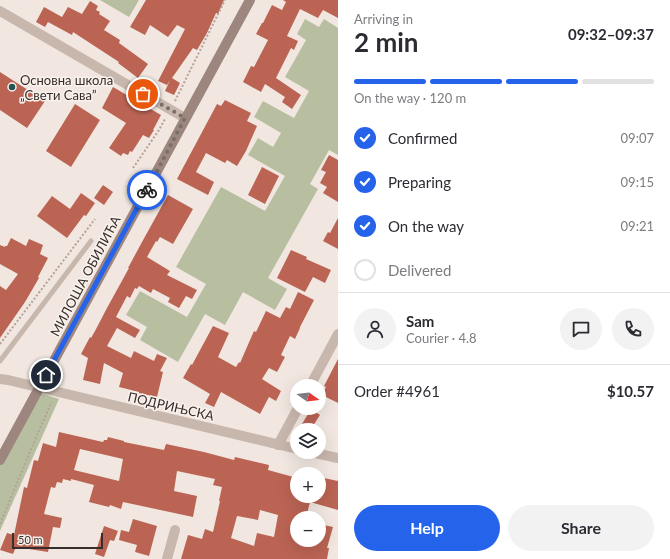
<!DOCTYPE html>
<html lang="en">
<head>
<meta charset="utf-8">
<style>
	:root { --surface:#fff; --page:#f2f2f3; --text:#2b2b33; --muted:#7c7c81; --line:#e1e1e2; --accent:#2563eb }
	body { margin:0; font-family:Lato,sans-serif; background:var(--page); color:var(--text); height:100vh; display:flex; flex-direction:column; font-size:15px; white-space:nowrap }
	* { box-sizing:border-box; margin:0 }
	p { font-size:13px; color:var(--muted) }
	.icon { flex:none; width:22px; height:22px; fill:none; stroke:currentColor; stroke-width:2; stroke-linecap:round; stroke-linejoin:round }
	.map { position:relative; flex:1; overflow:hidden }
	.details { display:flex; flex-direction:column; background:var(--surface); width:332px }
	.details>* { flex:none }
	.needle { width:26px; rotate:104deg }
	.tools { position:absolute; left:290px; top:379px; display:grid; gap:8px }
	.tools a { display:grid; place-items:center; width:36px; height:36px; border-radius:50%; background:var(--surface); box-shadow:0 4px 16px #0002; font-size:20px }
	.scale { position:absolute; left:12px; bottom:10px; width:91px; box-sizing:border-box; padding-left:4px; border:2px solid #372d2b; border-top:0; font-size:11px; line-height:14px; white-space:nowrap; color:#372d2b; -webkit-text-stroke:3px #f9f2ec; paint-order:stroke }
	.pin { position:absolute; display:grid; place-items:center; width:34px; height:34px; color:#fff; margin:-17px; border:2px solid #fff; border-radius:50%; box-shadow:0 1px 4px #0007 }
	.courier { position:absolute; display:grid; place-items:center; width:40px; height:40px; margin:-20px; border:3px solid #2563eb; border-radius:50%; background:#fff; color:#222; box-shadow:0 1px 5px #0007 }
	.summary em { font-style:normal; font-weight:700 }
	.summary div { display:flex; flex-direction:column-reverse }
	.summary { display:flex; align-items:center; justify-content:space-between; height:68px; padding:0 16px }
	h1 { font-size:26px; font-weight:700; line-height:30px }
	.bar { display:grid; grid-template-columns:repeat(4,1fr); gap:6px 4px; align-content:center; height:48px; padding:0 16px }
	.bar i { height:5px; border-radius:3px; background:var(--line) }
	.bar .on { background:var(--accent) }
	.bar p { grid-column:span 4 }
	.line { display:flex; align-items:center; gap:10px; padding:0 16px; border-top:1px solid var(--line) }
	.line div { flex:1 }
	.round { display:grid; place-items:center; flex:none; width:42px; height:42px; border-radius:21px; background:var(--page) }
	ol { padding:0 16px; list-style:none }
	li { display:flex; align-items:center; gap:12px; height:44px }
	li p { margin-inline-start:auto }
	li .icon { padding:4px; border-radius:50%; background:var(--accent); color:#fff; stroke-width:4 }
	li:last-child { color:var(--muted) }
	li i { width:22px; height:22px; border:2px solid var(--line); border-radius:50% }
	.cta { display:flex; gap:8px; margin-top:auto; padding:8px 16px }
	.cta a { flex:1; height:46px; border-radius:24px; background:var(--accent); color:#fff; font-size:16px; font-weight:700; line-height:46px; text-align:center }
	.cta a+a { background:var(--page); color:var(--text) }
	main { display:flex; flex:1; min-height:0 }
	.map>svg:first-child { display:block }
</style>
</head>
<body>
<main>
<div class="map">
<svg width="338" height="559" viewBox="0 0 338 559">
	<rect width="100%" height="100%" fill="#f1e7e0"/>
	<path fill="#b8bfa1" d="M100,0H139L129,17Z
		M305,19L319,27L324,19L338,28V155L329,150L310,184L318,189L268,278L287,289L275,310L243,292L225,325L205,314L178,362L140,340L147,327L126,315L140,291L187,317L206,284L176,267L221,187L265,211L285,176L248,155L258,138L273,147L281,133L254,117L263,101L294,118L309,91L285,77L306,40L297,34Z
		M34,391L59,399L0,531V455Z"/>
	<path fill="#bb6454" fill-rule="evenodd" d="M146,0H224L218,14L216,13L207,33L197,50L193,48L172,78L180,83L174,95L165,91L170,80L167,85L158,81L185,29L177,25L168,37L150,25L145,35L130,27Z
		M283,0H338V18L323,10L318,18L300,9L287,36L298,41L294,50L291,48L276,78L301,95L292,109L282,102L285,97L265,84L261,92L243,82L251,66L254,67L268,40L256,34L262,23H263L272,5L282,10L286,2Z
		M90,1L98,6L96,10L100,12L99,14L110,21L104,30L120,40L119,43L148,64L138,78L118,63L119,62L73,32L72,35L48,22L45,27L36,22L44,7L62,17L68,7L82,14Z
		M0,72L45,101L27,128L0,110Z
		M113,87L161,115L153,130H154L149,138L143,135L132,152L130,151L128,155L123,153L121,156L109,148L126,123L102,108Z
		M225,100L251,113L247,121L257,126L246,151L237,166L227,160L225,163L206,153L196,172L214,182L208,195L177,179L217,104L221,106Z
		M75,104L100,120L71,167L46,151Z
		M329,155L338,160V202L323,193L327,187L320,183L326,172L321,170Z
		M262,167L279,176L265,204L248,195Z
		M103,185L113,192L104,205L94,198Z
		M81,193L95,203L86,216L84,215L67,238L37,216L52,196L70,209Z
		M168,195L193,209L173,244L160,237L157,242L156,241L147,257L170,271L167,275L197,290L192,299L186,296L179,308L168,302L170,298L153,289L151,293L139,286L137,289L135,288L130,298L127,296L116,317L140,330L135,338L117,328L107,346L131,358L134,351L154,361L157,354L167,358L160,371L163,372L157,397L139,393V392L119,387L123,373L104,363L100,384L83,380L88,358L81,354L90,337L91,338L95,331L107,308L129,268H128L142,242Z
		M338,218V249L323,241L328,232L330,233Z
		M11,238L26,246L29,239L43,245L40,254L48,258L38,277L39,278L25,302L0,338V286L6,290L18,274L0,264V245L5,247V246H7Z
		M291,250L307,257L306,259L331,270L325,283L313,277L305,292L277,278Z
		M298,292L314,300L300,327V328L295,339L290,336L281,355L285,357L277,372L269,368L262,379L281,391L276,401L269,397L260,414L221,392L214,407L205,403L210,394L183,378L191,364L192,365L213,326L229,333L218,357L236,367L239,362L240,363L254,331L256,332L266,311L280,318L286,307L290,309Z
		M338,359V403L322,395L326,387L324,386Z
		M311,409L320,415L311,429L302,424Z
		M59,432L103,442L104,440H107L108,437L124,441V442L164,450L166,444L204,452L234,460L235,457L269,465L268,470L297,478V496H319V477L338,481V510L310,502L306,518H297V540H319V524L333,527L327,548H329L327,559H181L188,535L202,539L205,529L213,532L220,501H219L222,487L213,485L215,479L177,471L174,491L197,496L193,517L123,502L121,509L110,505L109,507L89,502L94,485L71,479V481L63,479L62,483L57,482L55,488L51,487L44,514L62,518L60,528L53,527L48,552L16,547L13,554L0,550L7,533L14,535L24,487L27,488L34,460L38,461L43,443L56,447ZM80,449L123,459L119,481L74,470ZM260,510L278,515L274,537L257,533L254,546L231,538L237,516L258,520Z
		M133,519L157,526L149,556L135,552L137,545L119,540L121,530L129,532Z
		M104,526L118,531L114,541L110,540L104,557L95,554Z"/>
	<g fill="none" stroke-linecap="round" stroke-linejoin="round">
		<path stroke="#b4a197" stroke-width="2" stroke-dasharray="2 2" stroke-linecap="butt" d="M175,101L225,0
			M133,168L159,130L165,119
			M0,344L95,219
			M0,524L40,428L52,402"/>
		<path stroke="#c8b7ad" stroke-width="5" d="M0,361L91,241"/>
		<path stroke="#c8b7ad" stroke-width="10" d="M0,11L185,118
			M0,379L8,380L297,449
			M310,386L338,334
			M278,445L298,408
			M311,452L338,458
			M167,559L175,530"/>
		<path stroke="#9c867e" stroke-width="10" d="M0,460L250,0"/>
	</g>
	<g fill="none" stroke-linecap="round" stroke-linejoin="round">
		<path stroke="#786e6a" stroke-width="4" stroke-dasharray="0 7.2" d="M143,94L185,118L147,190"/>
		<path stroke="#2563eb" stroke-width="5" d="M46,375L147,190"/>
	</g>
	<circle fill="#245554" stroke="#f9f2ec" stroke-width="1.5" cx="12" cy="87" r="4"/>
	<g text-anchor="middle" stroke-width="3" stroke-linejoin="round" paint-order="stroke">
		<g font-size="13" fill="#372d2b" stroke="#f9f2ec" text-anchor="start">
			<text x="20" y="85">Основна школа<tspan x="20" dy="15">„Свети Сава”</tspan></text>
		</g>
		<g font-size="13" fill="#372d2b" stroke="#f9f2ec">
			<text transform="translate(85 276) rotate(-62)" y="5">МИЛОША ОБИЛИЋА</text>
			<text transform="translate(171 406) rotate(13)" y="5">ПОДРИЊСКА</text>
		</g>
	</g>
</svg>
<div class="tools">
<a><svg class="needle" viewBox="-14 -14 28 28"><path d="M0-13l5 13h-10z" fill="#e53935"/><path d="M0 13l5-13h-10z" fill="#7c7c81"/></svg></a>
<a><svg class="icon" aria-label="layers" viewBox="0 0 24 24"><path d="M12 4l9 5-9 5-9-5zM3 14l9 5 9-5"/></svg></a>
<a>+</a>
<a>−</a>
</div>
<div class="scale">50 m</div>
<div class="pin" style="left:143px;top:94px;background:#ea580c"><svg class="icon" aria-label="bag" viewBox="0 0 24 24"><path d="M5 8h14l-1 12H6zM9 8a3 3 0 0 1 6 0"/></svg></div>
<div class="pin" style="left:46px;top:375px;background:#1f2937"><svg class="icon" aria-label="home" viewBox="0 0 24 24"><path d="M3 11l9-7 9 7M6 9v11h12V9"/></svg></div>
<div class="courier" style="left:147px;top:190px"><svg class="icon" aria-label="bike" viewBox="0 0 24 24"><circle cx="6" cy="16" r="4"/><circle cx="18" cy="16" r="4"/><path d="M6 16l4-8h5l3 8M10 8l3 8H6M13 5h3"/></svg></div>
</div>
<section class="details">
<div class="summary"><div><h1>2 min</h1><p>Arriving in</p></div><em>09:32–09:37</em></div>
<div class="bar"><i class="on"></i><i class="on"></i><i class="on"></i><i></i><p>On the way · 120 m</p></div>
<ol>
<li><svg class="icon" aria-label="check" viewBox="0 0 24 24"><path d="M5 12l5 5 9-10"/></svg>Confirmed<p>09:07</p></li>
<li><svg class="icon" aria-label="check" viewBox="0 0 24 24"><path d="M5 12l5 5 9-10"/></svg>Preparing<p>09:15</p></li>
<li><svg class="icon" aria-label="check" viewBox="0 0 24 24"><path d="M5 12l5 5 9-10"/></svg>On the way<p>09:21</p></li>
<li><i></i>Delivered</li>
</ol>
<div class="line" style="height:72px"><a class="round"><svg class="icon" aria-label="person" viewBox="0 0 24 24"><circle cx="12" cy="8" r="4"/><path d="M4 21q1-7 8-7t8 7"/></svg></a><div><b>Sam</b><p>Courier · 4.8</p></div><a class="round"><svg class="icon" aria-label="chat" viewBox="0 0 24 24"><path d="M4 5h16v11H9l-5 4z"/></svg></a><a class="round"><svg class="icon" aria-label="phone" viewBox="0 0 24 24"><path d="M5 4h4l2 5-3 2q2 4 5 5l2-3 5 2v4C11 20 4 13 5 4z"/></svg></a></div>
<div class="line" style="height:52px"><div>Order #4961</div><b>$10.57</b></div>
<div class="cta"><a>Help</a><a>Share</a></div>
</section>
</main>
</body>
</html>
